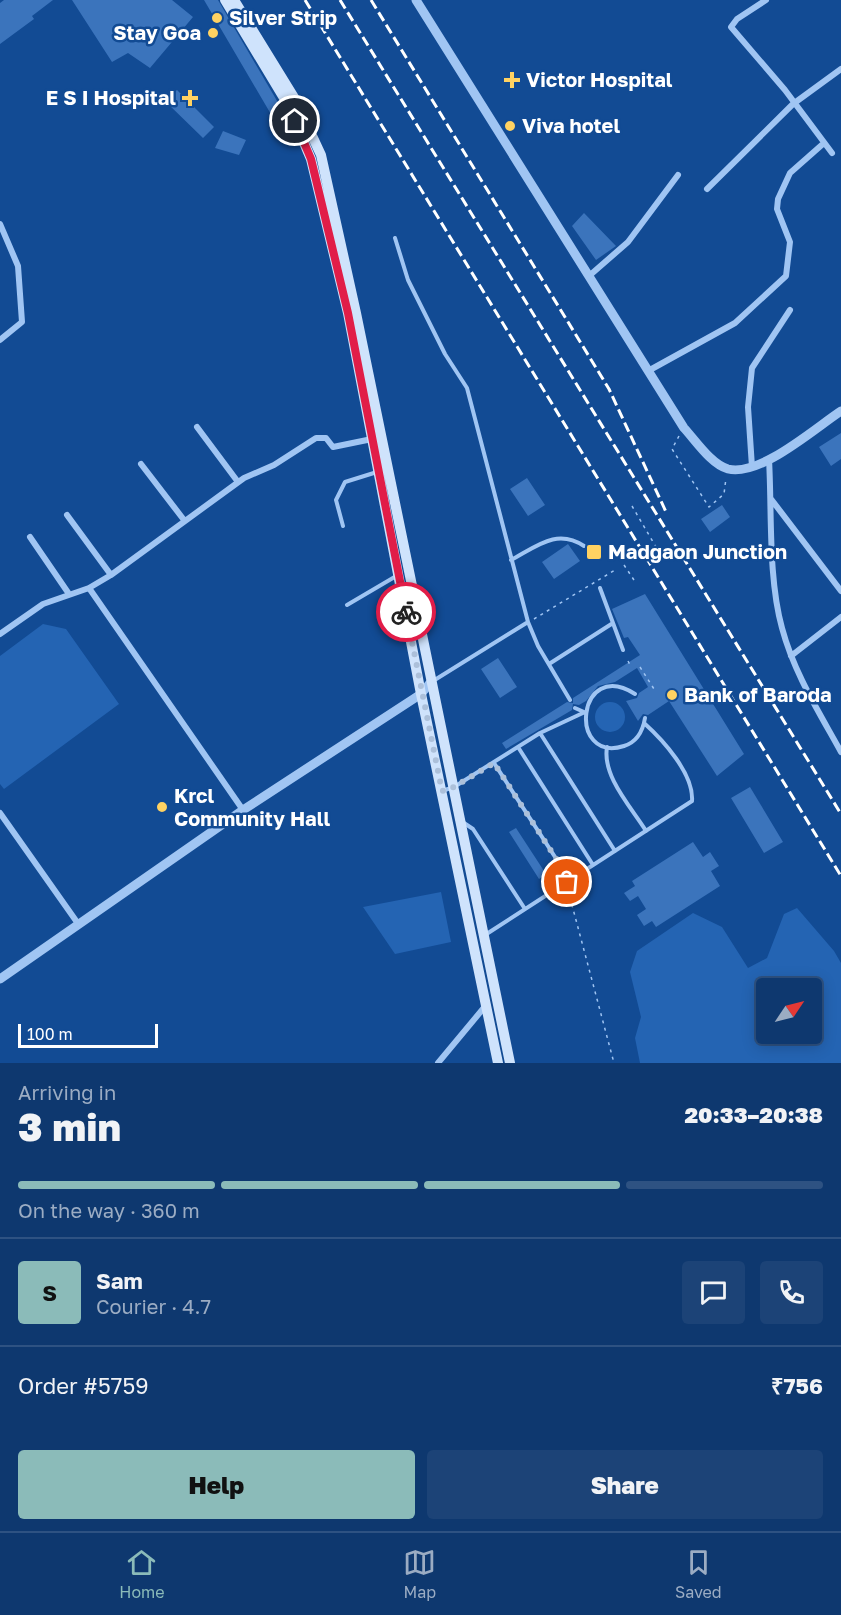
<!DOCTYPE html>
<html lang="en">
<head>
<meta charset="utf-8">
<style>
	:root { --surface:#0e386f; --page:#1c4377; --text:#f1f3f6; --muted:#9bacc3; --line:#2e5282; --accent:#8bbbb9 }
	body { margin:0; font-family:"Golos Text",sans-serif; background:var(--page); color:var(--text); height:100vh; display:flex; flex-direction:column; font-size:22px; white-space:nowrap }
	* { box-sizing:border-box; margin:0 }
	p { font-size:20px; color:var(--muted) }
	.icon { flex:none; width:33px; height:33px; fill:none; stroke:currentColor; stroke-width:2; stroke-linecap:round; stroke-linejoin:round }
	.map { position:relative; height:1063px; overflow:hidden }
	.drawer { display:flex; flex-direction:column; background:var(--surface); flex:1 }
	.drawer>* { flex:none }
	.needle { width:39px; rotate:55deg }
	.buttons { position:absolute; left:756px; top:978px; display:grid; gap:12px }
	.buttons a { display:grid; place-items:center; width:66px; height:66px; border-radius:6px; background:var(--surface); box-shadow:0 3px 15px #0003,0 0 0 2px var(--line); font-size:30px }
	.scale { position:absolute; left:18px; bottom:15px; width:140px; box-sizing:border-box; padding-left:6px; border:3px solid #fff; border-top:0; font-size:16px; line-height:21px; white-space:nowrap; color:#fff; -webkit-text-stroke:4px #124b94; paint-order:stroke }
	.pin { position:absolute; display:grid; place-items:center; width:51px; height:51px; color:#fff; margin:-26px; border:3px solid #fff; border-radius:50%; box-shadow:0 2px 6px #0007 }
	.courier { position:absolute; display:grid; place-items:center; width:60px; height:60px; margin:-30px; border:4px solid #e11d48; border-radius:50%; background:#fff; color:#222; box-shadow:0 2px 8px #0007 }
	.head em { font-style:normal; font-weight:800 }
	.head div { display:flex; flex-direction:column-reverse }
	.head { display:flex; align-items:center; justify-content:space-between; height:102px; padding:0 18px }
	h1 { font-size:39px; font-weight:800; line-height:45px }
	.bar { display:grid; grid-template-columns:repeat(4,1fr); gap:9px 6px; align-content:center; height:72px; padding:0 18px }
	.bar i { height:8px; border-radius:4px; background:var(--line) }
	.bar .on { background:var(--accent) }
	.bar p { grid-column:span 4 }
	.line { display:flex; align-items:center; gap:15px; padding:0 18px; border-top:2px solid var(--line) }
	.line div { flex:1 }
	.round { display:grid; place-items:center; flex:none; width:63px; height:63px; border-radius:6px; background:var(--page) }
	.primary-button { display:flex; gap:12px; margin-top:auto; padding:12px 18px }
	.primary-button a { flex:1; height:69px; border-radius:6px; background:var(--accent); color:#111; font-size:24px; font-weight:800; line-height:69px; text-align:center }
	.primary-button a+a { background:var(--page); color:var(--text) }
	.tab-bar { display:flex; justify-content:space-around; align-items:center; height:84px; border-top:2px solid var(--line); background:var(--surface); font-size:16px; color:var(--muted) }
	.tab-bar a { display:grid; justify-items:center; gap:3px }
	.tab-bar .on { color:var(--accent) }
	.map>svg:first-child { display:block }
</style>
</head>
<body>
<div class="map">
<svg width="841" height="1063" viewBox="0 0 841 1063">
	<rect width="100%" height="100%" fill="#124b94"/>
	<path fill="#2464b3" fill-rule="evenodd" d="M43,624L66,629L119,704L4,789L0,784V656Z
		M595 717a15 15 0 1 1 30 0a15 15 0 1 1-30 0Z
		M441,892L451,942L395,954L363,907Z
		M797,908L834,951L841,963V1063H640L635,1038L641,1017L630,972L637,951L693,913L722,927L748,968L767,958L784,914ZM766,988H812V1034H766Z"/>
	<path fill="#3b74bc" d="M4,0H53L32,16L34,19L0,44V3Z
		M72,0H172L193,17L150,68L128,53L112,62Z
		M204,0H218L280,106L295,141L289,145Z
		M177,90L214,127L203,138L165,101Z
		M223,131L246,140L239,155L215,148Z
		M584,213L616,246L596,260L572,226Z
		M841,433V459L831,466L819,447Z
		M527,478L545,505L528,516L510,489Z
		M722,505L730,517L710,532L701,519Z
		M568,544L580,561L554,579L542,562Z
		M645,594L744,754L717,776L669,701L648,715L643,714L638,721L626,701L637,698L639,693L648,687L637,668L615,682L598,686L586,701L579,705L573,704L572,710L506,749L502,743L567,702L573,703V698L640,655L628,637L624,638L612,609Z
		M498,658L517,687L500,698L481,669Z
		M750,787L783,842L764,853L731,798Z
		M516,828L546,874L539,879L509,832Z
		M693,842L703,857L710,852L719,866L711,871L720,886L656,927L652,921L644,926L637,915L646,909L638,896L630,901L624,893L635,886L632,881Z"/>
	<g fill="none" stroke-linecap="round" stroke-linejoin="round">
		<path stroke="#a0c5f3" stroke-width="1.5" stroke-dasharray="3 4.5" stroke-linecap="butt" d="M679,436L672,449L709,507L724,494L726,478
			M632,506L663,559
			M624,565L636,583
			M534,619L615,570
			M628,661L631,667
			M640,667L654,689
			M568,890L614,1063"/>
		<path stroke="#a0c5f3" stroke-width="4" d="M395,238L408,280L445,354L467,388L528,622L538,646L570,700
			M343,526L336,500L345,482L377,472
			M511,560C537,546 557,528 584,546
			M600,588L623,650
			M347,605L398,575
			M549,664L613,623
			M433,681L528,622
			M635,694C577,657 567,764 624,746C637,742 643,730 645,718
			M575,708L584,712
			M540,733L615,851
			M518,747L593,865
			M607,747C602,776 631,807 646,831
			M494,763L570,880
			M442,791L454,787L540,733L585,712
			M464,823L473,829L525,909
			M485,935L692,801C694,774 663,740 644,723"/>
		<path stroke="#a0c5f3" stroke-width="6" d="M766,0L737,19L731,27L785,90L832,153
			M707,189L793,104L841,69
			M0,224L18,266L22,322L0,340
			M589,276L628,242L678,175
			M648,371L735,323L786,276L790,242L777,209L778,199L790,173L824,143
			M197,427L238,482
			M769,459C772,513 768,577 782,628C794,673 819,712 841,752
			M141,464L184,520
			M752,467L748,407L752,368L790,310
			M771,499L841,591
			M67,515L111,575L244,478L274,465L316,438H326L333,447L372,439
			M30,537L69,594
			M89,588L243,810
			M0,634L43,604L89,588L111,575
			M791,656L841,617
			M0,813L79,925
			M438,1063L487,1004"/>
		<path stroke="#a0c5f3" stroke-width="9" d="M416,0L684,428C696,441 711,464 728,469C760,477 815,428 841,411
			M0,979L243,810L421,694L430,683"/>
		<path stroke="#cfe3fc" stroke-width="10" d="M225,0L287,103L311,159L348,313L421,694L498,1063
			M234,0L295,99L321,155L356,313L510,1063"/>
		<path stroke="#fff" stroke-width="3" stroke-dasharray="10 4.5" stroke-linecap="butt" d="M305,0L841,876
			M340,0L841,814
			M371,0L609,389L667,514"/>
	</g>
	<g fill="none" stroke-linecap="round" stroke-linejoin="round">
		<path stroke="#acc0da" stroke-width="6" stroke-dasharray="0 10.8" d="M406,612L442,791L454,787L494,763L570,880L567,882"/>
		<path stroke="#e11d48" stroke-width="8" d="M295,121L311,159L348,313L406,612"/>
	</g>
	<g fill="#ffd262" stroke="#124b94" stroke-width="2">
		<circle cx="217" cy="18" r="6"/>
		<circle cx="213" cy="33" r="6"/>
		<path d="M509 71h6v6h6v6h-6v6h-6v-6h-6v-6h6z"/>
		<path d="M187 89h6v6h6v6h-6v6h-6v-6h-6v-6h6z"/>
		<circle cx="510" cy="126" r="6"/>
		<rect x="586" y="544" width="16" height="16" rx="3"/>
		<circle cx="672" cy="695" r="6"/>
		<circle cx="162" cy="807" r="6"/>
	</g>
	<g text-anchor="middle" stroke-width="5" stroke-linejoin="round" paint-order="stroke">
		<g font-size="20" font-weight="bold" fill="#fff" stroke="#124b94" text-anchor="start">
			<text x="229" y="25">Silver Strip</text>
			<text x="201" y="40" text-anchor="end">Stay Goa</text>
			<text x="526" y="87">Victor Hospital</text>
			<text x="176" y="105" text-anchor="end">E S I Hospital</text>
			<text x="522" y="133">Viva hotel</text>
			<text x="608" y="559">Madgaon Junction</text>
			<text x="684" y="702">Bank of Baroda</text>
			<text x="174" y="803">Krcl<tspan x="174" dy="23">Community Hall</tspan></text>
		</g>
	</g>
</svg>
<div class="buttons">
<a><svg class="needle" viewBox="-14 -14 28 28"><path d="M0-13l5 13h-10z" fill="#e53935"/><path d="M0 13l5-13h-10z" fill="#9bacc3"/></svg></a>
</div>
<div class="scale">100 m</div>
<div class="pin" style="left:567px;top:882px;background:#ea580c"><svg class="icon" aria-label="bag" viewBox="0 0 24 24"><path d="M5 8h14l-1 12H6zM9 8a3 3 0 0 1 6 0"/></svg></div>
<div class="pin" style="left:295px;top:121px;background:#1f2937"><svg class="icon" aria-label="home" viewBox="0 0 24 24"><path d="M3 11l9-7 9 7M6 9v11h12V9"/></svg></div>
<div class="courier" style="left:406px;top:612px"><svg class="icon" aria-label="bike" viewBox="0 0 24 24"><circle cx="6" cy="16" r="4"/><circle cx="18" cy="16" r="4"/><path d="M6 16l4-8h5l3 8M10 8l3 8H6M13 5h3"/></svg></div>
</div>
<section class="drawer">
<div class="head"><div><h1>3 min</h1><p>Arriving in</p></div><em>20:33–20:38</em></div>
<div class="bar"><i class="on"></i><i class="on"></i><i class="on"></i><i></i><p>On the way · 360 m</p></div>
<div class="line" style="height:108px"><b class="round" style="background:var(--accent);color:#111">S</b><div><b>Sam</b><p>Courier · 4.7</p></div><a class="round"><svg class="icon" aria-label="chat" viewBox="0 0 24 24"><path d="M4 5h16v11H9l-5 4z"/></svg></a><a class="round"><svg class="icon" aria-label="phone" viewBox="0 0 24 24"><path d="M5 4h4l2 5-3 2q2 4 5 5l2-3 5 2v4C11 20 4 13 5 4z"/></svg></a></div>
<div class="line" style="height:78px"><div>Order #5759</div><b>₹756</b></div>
<div class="primary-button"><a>Help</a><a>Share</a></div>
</section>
<nav class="tab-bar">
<a class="on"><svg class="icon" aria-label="home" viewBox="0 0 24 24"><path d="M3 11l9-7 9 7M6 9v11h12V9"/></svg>Home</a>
<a><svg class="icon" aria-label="map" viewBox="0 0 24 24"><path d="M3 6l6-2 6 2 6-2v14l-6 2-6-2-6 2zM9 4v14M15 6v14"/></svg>Map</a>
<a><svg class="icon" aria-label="saved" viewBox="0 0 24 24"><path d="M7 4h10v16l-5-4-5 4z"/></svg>Saved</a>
</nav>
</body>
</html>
